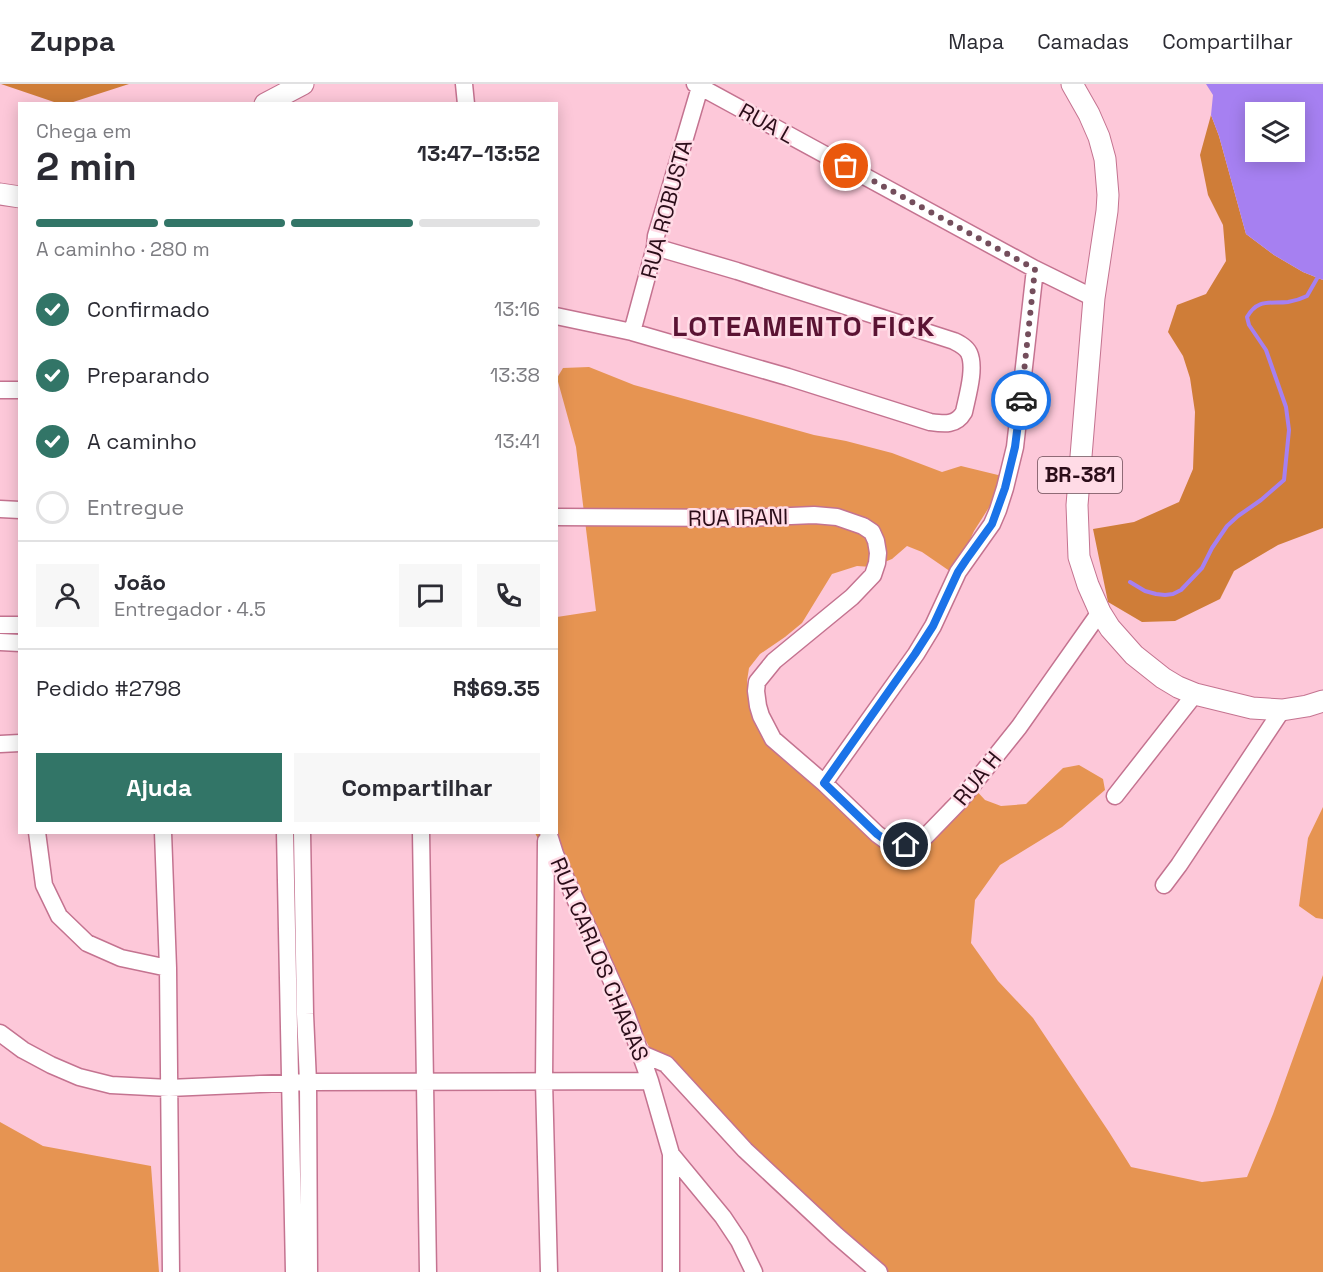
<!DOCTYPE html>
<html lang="pt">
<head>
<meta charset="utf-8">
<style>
	:root { --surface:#fff; --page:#f7f7f7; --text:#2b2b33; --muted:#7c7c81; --line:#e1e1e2; --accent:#327567 }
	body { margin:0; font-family:"Space Grotesk",sans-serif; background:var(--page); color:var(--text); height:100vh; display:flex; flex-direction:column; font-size:22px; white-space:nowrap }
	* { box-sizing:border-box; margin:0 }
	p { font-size:20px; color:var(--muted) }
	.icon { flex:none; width:33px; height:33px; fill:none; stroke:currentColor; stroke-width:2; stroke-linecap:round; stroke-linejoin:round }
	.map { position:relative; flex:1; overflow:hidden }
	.sheet { position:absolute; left:18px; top:18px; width:540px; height:732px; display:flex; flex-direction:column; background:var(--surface); border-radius:0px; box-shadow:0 3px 15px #0003 }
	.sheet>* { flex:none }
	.fabs { position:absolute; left:1245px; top:18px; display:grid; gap:12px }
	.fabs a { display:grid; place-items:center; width:60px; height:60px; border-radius:0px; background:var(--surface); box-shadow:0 3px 15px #0003; font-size:30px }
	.pin { position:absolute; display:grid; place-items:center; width:51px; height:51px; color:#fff; margin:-26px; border:3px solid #fff; border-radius:50%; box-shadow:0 2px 6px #0007 }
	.courier { position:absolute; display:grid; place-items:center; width:60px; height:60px; margin:-30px; border:4px solid #1a73e8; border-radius:50%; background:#fff; color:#222; box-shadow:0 2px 8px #0007 }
	.summary em { font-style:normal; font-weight:700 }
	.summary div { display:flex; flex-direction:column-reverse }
	.summary { display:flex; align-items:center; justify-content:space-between; height:102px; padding:0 18px }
	h1 { font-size:39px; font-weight:700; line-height:45px }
	.bar { display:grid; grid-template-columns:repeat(4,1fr); gap:9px 6px; align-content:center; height:72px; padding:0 18px }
	.bar i { height:8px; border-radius:4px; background:var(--line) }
	.bar .active { background:var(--accent) }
	.bar p { grid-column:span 4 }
	.line { display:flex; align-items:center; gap:15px; padding:0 18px; border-top:2px solid var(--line) }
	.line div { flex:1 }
	.round { display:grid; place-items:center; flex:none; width:63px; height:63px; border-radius:0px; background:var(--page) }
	ol { padding:0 18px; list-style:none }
	li { display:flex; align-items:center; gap:18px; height:66px }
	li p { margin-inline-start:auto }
	li .icon { padding:6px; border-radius:50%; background:var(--accent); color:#fff; stroke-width:4 }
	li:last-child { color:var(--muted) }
	li i { width:33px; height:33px; border:3px solid var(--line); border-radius:50% }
	.button { display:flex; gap:12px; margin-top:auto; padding:12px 18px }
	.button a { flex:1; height:69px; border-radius:0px; background:var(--accent); color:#fff; font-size:24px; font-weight:700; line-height:69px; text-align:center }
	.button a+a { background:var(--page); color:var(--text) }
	header { display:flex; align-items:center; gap:36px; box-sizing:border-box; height:84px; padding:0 30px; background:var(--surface); border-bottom:2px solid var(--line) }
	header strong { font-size:28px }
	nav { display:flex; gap:33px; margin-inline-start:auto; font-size:21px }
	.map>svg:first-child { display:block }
</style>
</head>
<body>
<header>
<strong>Zuppa</strong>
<nav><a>Mapa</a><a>Camadas</a><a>Compartilhar</a></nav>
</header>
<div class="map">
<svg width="1323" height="1188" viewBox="0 0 1323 1188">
	<rect width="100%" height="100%" fill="#fdc8d9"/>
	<path fill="#e69452" d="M589,283L634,301L814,351L846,357L892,369L942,388L961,382L998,391L1000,390L995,414L974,447L954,490L922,468L907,462L892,475L872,483L857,482L832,490L802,539L785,553L760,570L749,584L747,597L751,619L776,656L887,759L927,747L945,719L973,703L985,716L1001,722L1026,720L1063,684L1079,681L1103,695L1105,706L1062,743L1000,781L975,816L971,859L998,897L1033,934L1109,1048L1131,1083L1202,1098L1247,1093L1273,1030L1323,891V1188H868L662,987L535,749L556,748L557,533L596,527L576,363L557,294L563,284Z
		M1323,723V835L1316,834L1299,822L1308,754Z
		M0,1038L43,1062L151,1082L159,1188H0Z"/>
	<path fill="#cf7d38" d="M1,0H129L67,20L57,19Z
		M1211,31L1219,52L1246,150L1274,171L1303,188L1323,196V444L1278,461L1234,487L1220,515L1175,537L1142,538L1108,518L1093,445L1134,438L1179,418L1193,385L1195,328L1190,294L1183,272L1168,248L1177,221L1206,210L1226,177L1223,141L1208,111L1200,71Z"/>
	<path fill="#a680f1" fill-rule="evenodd" d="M1206,0H1323V196L1303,188L1274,171L1246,150L1219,52L1211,31L1213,11ZM1256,28H1294V68H1256Z"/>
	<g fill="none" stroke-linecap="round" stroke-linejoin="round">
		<path stroke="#a680f1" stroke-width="4" d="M1130,498L1145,507L1156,510L1165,511L1173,510L1181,506L1202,484L1212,464L1227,442L1238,432L1261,416L1284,396L1289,346L1286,323L1266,266L1249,241L1247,233C1258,214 1270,220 1288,218C1294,217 1301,215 1307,212L1323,184"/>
		<g stroke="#c47390" stroke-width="19">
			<path id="minor" d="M464,0L466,20
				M695,0L1035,185L1094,214
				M556,232L632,248L788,293L930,338C944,340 956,342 964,328C967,313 976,284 969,269C966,263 960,260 954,257L737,187L655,163
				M632,248L655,163L656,152L700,3
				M0,306H20
				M0,425L20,426
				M556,433L745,434L814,431L837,433L863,442L872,448L876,457L878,469L877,479L873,491L852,513L774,577L757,598L756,607L758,622L761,632L773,655L824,699L877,750L888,758L899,761L913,760L926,752L959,718L1019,643L1100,528
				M0,541H20
				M0,558L20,559
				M0,660L20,659
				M824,699L916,570L933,542L958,488L992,440L998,426L1005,404L1015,363L1035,185
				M1115,712L1195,610
				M37,748L44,801L59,832L87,859L121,874L168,884
				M163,748L168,884L171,1188
				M285,748L294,1188
				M302,748L305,930L308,998L309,1188
				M421,748L428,1188
				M548,748L555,770L626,929L650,997L671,1070L723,1133L739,1157L754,1188
				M546,757L544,997L549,1188
				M1164,801L1179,781L1282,626
				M0,949L23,966L51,981L79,993L111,1001L169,1004L308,998L650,997
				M640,969L666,980L745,1066L836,1151L879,1188
				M671,1070V1188"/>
		</g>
		<g stroke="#c47390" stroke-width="23">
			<path id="major" d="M1072,0L1089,30L1099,53L1105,75L1108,111L1107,127L1094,214L1077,421L1079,473L1088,501L1100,528L1110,544L1134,571L1163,594L1178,603L1195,610L1252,624L1282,626L1307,622L1323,617
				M265,20L303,0
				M0,110L20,113"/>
		</g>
		<use href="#minor" stroke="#fff" stroke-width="16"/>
		<use href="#major" stroke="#fff" stroke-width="21"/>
	</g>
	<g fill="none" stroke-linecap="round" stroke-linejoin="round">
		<path stroke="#744e5c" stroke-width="6" stroke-dasharray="0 10.8" d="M846,82L1035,185L1021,316"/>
		<path stroke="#1a73e8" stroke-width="8" d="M906,761L888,758L877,750L824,699L915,570L933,542L958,488L966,476L992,440L1005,404L1015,363L1021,316"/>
	</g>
	<g text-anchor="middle" stroke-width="5" stroke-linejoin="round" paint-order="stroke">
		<rect fill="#ffdbe6" stroke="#6b4b56" stroke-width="1.5" x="1038" y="373" width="84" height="36" rx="4.5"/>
		<g font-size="21" font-weight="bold" fill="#2b0d19">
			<text x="1080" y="398">BR-381</text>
		</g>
		<g font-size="22" fill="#2b0d19" stroke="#ffdbe6">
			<text transform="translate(767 39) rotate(29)" y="8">RUA L</text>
			<text transform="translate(666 125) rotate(-75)" y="8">RUA ROBUSTA</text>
			<text transform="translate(738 433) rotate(-1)" y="8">RUA IRANI</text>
			<text transform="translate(977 694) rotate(-51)" y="8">RUA H</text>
			<text transform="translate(600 875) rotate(67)" y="8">RUA CARLOS CHAGAS</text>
		</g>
		<g font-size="28" font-weight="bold" letter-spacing="1.5" fill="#5a1333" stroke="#ffdbe6">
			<text x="804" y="252">LOTEAMENTO FICK</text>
		</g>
	</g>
</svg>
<div class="fabs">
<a><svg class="icon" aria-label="layers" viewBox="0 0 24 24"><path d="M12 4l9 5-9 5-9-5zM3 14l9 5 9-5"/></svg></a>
</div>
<div class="pin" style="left:846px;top:82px;background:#ea580c"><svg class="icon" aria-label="bag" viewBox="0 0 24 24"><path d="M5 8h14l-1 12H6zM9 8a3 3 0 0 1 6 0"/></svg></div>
<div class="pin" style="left:906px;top:761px;background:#1f2937"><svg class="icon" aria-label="home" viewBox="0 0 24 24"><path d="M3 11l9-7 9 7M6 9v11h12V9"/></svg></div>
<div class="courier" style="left:1021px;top:316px"><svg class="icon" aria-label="car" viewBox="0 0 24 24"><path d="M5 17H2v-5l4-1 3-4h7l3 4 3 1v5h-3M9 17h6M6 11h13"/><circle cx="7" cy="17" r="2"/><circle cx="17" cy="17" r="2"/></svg></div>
<section class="sheet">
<div class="summary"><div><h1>2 min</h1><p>Chega em</p></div><em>13:47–13:52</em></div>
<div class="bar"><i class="active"></i><i class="active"></i><i class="active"></i><i></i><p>A caminho · 280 m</p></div>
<ol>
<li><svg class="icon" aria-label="check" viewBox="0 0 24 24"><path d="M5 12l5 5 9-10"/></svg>Confirmado<p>13:16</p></li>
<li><svg class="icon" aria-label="check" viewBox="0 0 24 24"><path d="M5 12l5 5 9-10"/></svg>Preparando<p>13:38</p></li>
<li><svg class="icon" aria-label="check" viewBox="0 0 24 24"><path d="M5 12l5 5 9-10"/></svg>A caminho<p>13:41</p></li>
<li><i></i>Entregue</li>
</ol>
<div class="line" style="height:108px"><a class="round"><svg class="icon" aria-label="person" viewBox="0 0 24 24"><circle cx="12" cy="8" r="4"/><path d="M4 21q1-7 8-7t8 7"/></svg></a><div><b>João</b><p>Entregador · 4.5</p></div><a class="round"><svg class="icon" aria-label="chat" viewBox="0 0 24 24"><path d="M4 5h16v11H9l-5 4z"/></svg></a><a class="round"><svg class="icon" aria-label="phone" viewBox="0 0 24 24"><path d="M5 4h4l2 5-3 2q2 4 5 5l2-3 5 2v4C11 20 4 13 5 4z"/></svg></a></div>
<div class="line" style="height:78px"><div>Pedido #2798</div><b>R$69.35</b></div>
<div class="button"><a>Ajuda</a><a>Compartilhar</a></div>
</section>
</div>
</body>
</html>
